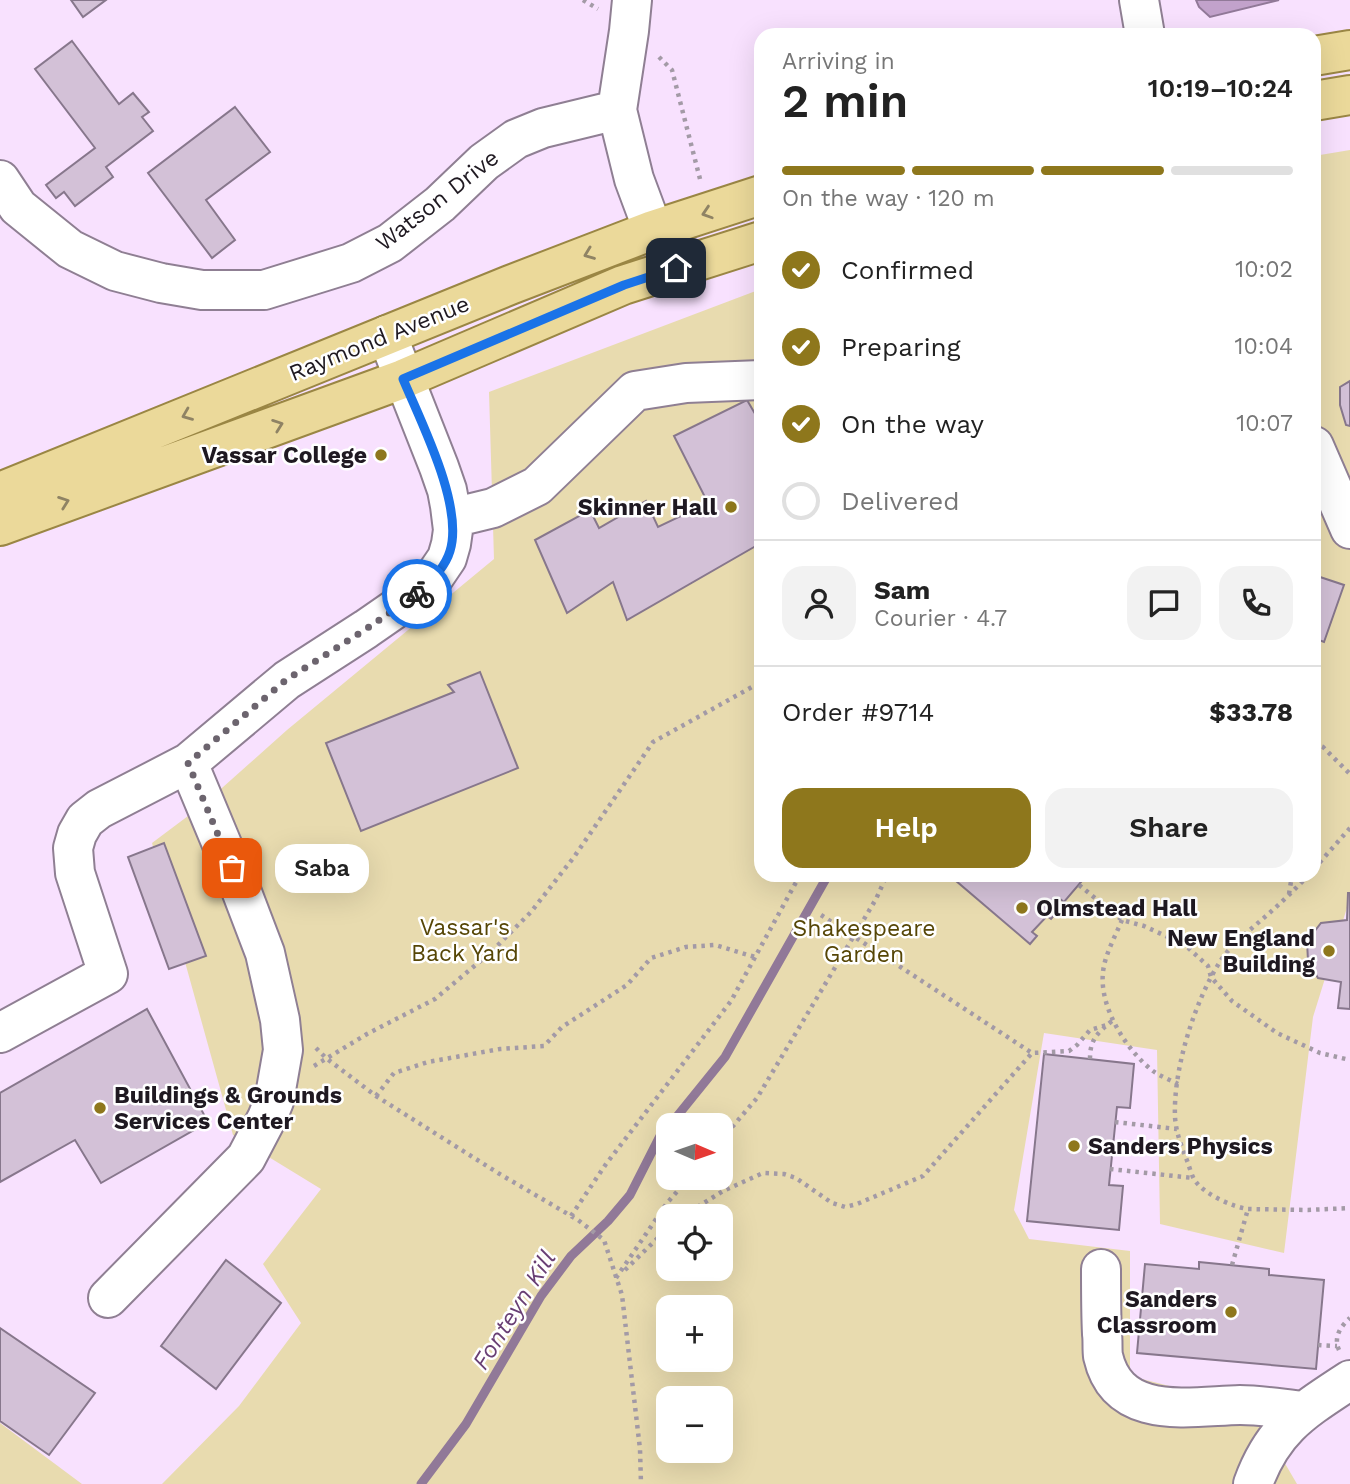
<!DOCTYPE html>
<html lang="en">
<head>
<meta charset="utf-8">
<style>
	:root { --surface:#fff; --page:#f2f2f2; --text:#222; --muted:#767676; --line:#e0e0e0; --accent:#8e771c }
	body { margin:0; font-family:"Work Sans",sans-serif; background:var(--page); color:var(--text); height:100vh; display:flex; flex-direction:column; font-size:26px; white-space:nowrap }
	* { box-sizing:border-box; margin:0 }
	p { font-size:23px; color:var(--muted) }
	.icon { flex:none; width:38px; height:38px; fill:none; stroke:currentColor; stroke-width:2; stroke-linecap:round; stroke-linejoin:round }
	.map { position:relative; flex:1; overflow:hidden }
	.side { position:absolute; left:754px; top:28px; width:567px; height:854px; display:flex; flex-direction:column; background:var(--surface); border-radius:21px; box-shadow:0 7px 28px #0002 }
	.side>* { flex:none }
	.needle { width:46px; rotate:92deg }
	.tools { position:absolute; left:656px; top:1113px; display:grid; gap:14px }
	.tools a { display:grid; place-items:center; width:77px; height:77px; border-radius:14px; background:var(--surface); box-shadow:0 7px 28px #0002; font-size:35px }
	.pin { position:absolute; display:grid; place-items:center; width:60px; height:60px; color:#fff; margin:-30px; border-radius:14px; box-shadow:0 4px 10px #0006 }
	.courier { position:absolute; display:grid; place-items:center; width:70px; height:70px; margin:-35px; border:5px solid #1a73e8; border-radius:50%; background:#fff; color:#222; box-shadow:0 2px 9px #0007 }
	.bubble { position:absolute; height:49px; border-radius:21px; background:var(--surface); box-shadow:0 7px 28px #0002; font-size:23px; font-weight:600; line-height:49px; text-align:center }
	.head em { font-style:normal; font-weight:600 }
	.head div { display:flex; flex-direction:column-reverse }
	.head { display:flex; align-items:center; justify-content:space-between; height:119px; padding:0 28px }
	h1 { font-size:46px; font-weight:600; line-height:52px }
	.bar { display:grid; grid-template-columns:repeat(4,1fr); gap:10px 7px; align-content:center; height:84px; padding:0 28px }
	.bar i { height:9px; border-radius:5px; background:var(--line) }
	.bar .selected { background:var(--accent) }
	.bar p { grid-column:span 4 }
	.line { display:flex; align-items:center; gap:18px; padding:0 28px; border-top:2px solid var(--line) }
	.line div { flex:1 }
	.round { display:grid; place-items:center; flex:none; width:74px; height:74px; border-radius:21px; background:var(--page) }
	ol { padding:0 28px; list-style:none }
	li { display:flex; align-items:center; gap:21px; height:77px }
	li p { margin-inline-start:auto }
	li .icon { padding:7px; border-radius:50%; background:var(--accent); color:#fff; stroke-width:4 }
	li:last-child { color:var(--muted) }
	li i { width:38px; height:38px; border:4px solid var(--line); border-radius:50% }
	.button { display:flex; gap:14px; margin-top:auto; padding:14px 28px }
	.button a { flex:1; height:80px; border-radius:21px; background:var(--accent); color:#fff; font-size:28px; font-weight:600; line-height:80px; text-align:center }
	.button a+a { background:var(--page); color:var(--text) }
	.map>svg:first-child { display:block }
</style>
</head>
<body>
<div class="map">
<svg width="1350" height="1484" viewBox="0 0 1350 1484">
	<rect width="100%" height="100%" fill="#faeffd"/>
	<path fill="#f8e1fe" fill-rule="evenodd" d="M0,0H1350V1484H0ZM761,35H1314V875H761ZM668,1125H721V1178H668ZM668,1216H721V1269H668ZM668,1307H721V1360H668ZM668,1398H721V1451H668Z"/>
	<path fill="#e8dbaf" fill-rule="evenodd" d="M1350,150V898L1313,1017L1284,1253L1160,1224L1157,1050L1044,1033L1014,1210L1029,1239L1130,1251V1376L1252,1407L1297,1484H162L239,1406L301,1323L263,1264L321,1189L233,1135L152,843L204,804L287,730L494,559L489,392L761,289V875H1314V156ZM668,1125H721V1178H668ZM668,1216H721V1269H668ZM668,1307H721V1360H668ZM668,1398H721V1451H668Z
		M0,1423L82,1484H0Z"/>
	<path fill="#c2a2cb" stroke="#917998" stroke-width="2" d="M1196,0H1279L1210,17L1199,7Z"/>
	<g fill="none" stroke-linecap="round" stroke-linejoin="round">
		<path stroke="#917998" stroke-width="9" d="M670,1125L725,1057L828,875
			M421,1484L466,1424L541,1296L571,1256L608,1221L630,1195L660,1136L668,1127"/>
	</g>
	<path fill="#d3c1d7" stroke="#87778c" stroke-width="2" d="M71,0H106L83,17Z
		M72,41L119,104L133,93L149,112L142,117L153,131L106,167L113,177L75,206L64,192L56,198L46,185L95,148L35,69Z
		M235,107L270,152L206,200L235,240L212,258L148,173Z
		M1350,381V426L1346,425L1340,405V387Z
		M747,400L761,424V543L627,620L613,582L567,613L535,540L590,510L599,528L646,501L658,527L708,503L674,436Z
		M1314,575L1344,585L1324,642L1314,638Z
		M480,672L518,768L361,831L326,743L454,692L448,685Z
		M164,843L206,956L169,969L128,857Z
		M959,875H1087L1064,902L1060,899L1055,906L1059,910L1051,919L1047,916L1032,932L1037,936L1030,944L955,880Z
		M1348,893H1350V1009L1338,1008L1341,982L1318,978L1308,961L1307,941L1321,923L1347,920Z
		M147,1009L208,1122L101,1183L75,1140L0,1182V1093Z
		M1044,1054L1134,1064L1130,1108L1117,1107L1109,1185L1123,1186L1119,1230L1027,1221Z
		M226,1260L281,1303L216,1389L161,1346Z
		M1199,1262L1269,1269V1275L1324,1280L1316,1369L1137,1353L1145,1264L1199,1269Z
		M0,1328L95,1393L49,1455L0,1421Z"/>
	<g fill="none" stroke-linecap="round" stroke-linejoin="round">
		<g stroke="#8f7f93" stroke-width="42">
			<path id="minor" d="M632,0L629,31L617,110L634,179L653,230
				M1139,0L1145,35
				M0,180L18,207L70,249L115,271L161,283L202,290H264L351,263L390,243L440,204L484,162L516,139L543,128L617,110
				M1314,446L1350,529
				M452,518L493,508L537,486L635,391L686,383L761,380
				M0,1033L108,974L75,873L73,848L77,834L85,820L99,809L188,763
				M1101,1269C1101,1291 1101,1313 1102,1334C1103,1341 1102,1349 1103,1356C1118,1422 1190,1406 1240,1405C1261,1405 1283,1409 1304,1411
				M108,1298L246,1158L267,1118L274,1101L283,1050L280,1020L265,953L241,890L188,763L287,680L366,629L418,593L430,583L447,558L451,544L453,530L450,506L447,490L439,467L387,335
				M1253,1484C1273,1428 1303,1411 1350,1380"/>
		</g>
		<g stroke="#9a8644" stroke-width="42">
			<path id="major" d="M1314,56L1350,50
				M1314,101L1350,95
				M0,492L510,285L653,230L761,195
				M0,526L403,379L623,285L761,241"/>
		</g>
		<path stroke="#a39aa6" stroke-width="4.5" stroke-dasharray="3.5 5" stroke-linecap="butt" d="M583,0L598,9
			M659,57L672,70L700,179
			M1314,744L1323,747L1350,774
			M1314,869L1350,828
			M1309,875C1295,889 1281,903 1266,916C1250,930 1233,943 1221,960C1195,1000 1173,1069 1175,1117C1176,1133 1182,1148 1188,1163C1190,1169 1192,1177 1196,1182C1206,1195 1233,1207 1248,1209L1308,1210L1350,1208
			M1079,885L1122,920L1144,926L1185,945L1208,966L1211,977L1232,1001L1277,1033L1320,1053L1350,1060
			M1289,894L1292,875
			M821,915L1032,1053L1069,1051L1077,1045L1090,1030L1107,1025
			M1122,920C1115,937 1105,954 1103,972C1099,1007 1126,1050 1153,1071C1160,1076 1170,1080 1178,1084
			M316,1048L326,1058L376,1096L498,1173L578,1220L604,1240L622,1295L640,1449L641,1484
			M1090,1059C1090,1038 1098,1033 1113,1020
			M314,1066L367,1034L435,999L490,953L531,912L574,857L653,742L761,682
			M376,1096L394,1073L428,1062L500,1049L544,1046L562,1027L627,985L651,958L686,947L715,945L755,957
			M1115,1122L1177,1129
			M721,1140L757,1098L876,899L887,875
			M1110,1169L1193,1178
			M571,1216L606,1164L731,1001L800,875
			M683,1216L723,1191L763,1173L784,1174L796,1178L832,1203L845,1207L857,1204L923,1176L1032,1053
			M1232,1265L1248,1209
			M625,1270L668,1228
			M616,1278L667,1203L689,1178
			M1318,1345L1337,1346
			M1339,1350C1333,1337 1341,1326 1350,1318"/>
		<use href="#minor" stroke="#fff" stroke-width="38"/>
		<use href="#major" stroke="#ebd99a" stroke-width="38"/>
	</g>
	<defs><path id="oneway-chevron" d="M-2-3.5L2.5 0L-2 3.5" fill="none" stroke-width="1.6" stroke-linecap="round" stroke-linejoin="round" transform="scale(1.75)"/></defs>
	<g stroke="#8f8364">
		<use href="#oneway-chevron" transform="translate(707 213) rotate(162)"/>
		<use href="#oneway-chevron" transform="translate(589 254) rotate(159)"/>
		<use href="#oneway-chevron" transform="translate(187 415) rotate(158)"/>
		<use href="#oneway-chevron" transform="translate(278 425) rotate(-20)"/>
		<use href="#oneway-chevron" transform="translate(64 502) rotate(-20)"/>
	</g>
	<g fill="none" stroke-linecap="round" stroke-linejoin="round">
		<path stroke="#6c646e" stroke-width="7" stroke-dasharray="0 12.6" d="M232,868L188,763L286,680L366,629L417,594"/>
		<path stroke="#1a73e8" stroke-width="9" d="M417,594C431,582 445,568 450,551C464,506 421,422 403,379L624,285L676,268"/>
	</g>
	<g fill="#8e771c" stroke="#fff" stroke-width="2.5">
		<circle cx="381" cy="455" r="7"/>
		<circle cx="731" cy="507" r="7"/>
		<circle cx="1022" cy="908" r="7"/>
		<circle cx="1329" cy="951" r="7"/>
		<circle cx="100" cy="1108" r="7"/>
		<circle cx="1074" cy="1146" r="7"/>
		<circle cx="1231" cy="1312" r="7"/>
	</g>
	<g text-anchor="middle" stroke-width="5" stroke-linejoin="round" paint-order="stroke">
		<g font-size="23" fill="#1f1921" stroke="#fff">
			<text transform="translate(437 200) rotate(-38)" y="8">Watson Drive</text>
			<text transform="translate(379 338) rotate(-22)" y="8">Raymond Avenue</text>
		</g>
		<g font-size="23" font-weight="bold" fill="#1f1921" stroke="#fff" text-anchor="end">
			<text x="367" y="463">Vassar College</text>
			<text x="717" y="515">Skinner Hall</text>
			<text x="1036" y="916" text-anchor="start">Olmstead Hall</text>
			<text x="1315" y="946">New England<tspan x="1315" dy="26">Building</tspan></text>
			<text x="114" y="1103" text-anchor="start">Buildings &amp; Grounds<tspan x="114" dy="26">Services Center</tspan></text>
			<text x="1088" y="1154" text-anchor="start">Sanders Physics</text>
			<text x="1217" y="1307">Sanders<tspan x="1217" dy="26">Classroom</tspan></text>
		</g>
		<g font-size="23" fill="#564606" stroke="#fff">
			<text x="465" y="935">Vassar's<tspan x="465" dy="26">Back Yard</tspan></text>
			<text x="864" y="936">Shakespeare<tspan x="864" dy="26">Garden</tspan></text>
		</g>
		<g font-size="24" font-style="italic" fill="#693f74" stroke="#fff">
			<text transform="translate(514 1310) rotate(-58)" y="8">Fonteyn Kill</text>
		</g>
	</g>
</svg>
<div class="tools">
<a><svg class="needle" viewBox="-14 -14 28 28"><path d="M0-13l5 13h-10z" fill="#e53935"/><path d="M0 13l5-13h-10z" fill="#767676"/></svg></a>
<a><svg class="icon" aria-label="locate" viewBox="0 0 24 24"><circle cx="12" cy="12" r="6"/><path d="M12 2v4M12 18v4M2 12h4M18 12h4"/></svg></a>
<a>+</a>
<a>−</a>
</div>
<div class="pin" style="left:232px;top:868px;background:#ea580c"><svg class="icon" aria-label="bag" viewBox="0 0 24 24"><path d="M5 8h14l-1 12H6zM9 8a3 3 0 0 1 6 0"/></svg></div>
<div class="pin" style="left:676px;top:268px;background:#1f2937"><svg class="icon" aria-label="home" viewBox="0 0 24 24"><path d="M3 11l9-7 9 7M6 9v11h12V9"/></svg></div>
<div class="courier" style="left:417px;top:594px"><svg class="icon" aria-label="bike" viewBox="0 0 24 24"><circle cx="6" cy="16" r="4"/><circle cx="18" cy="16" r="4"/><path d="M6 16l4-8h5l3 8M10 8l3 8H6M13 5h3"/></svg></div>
<div class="bubble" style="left:275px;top:844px;width:94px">Saba</div>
<section class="side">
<div class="head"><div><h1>2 min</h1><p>Arriving in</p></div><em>10:19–10:24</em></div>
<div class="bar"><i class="selected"></i><i class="selected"></i><i class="selected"></i><i></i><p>On the way · 120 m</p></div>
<ol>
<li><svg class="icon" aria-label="check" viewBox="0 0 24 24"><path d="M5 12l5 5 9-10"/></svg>Confirmed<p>10:02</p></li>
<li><svg class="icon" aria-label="check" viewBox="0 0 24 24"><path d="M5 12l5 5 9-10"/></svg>Preparing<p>10:04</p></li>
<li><svg class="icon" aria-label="check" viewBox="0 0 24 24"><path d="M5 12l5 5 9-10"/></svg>On the way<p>10:07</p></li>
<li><i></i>Delivered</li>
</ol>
<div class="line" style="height:126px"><a class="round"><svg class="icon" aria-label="person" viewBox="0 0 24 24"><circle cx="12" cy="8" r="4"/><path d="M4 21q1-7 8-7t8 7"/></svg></a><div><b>Sam</b><p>Courier · 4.7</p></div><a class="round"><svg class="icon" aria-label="chat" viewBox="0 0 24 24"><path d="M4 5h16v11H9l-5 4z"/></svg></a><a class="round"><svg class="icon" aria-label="phone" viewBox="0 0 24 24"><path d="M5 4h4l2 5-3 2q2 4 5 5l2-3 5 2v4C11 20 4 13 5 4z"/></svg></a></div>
<div class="line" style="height:91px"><div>Order #9714</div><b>$33.78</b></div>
<div class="button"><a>Help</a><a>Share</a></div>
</section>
</div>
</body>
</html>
